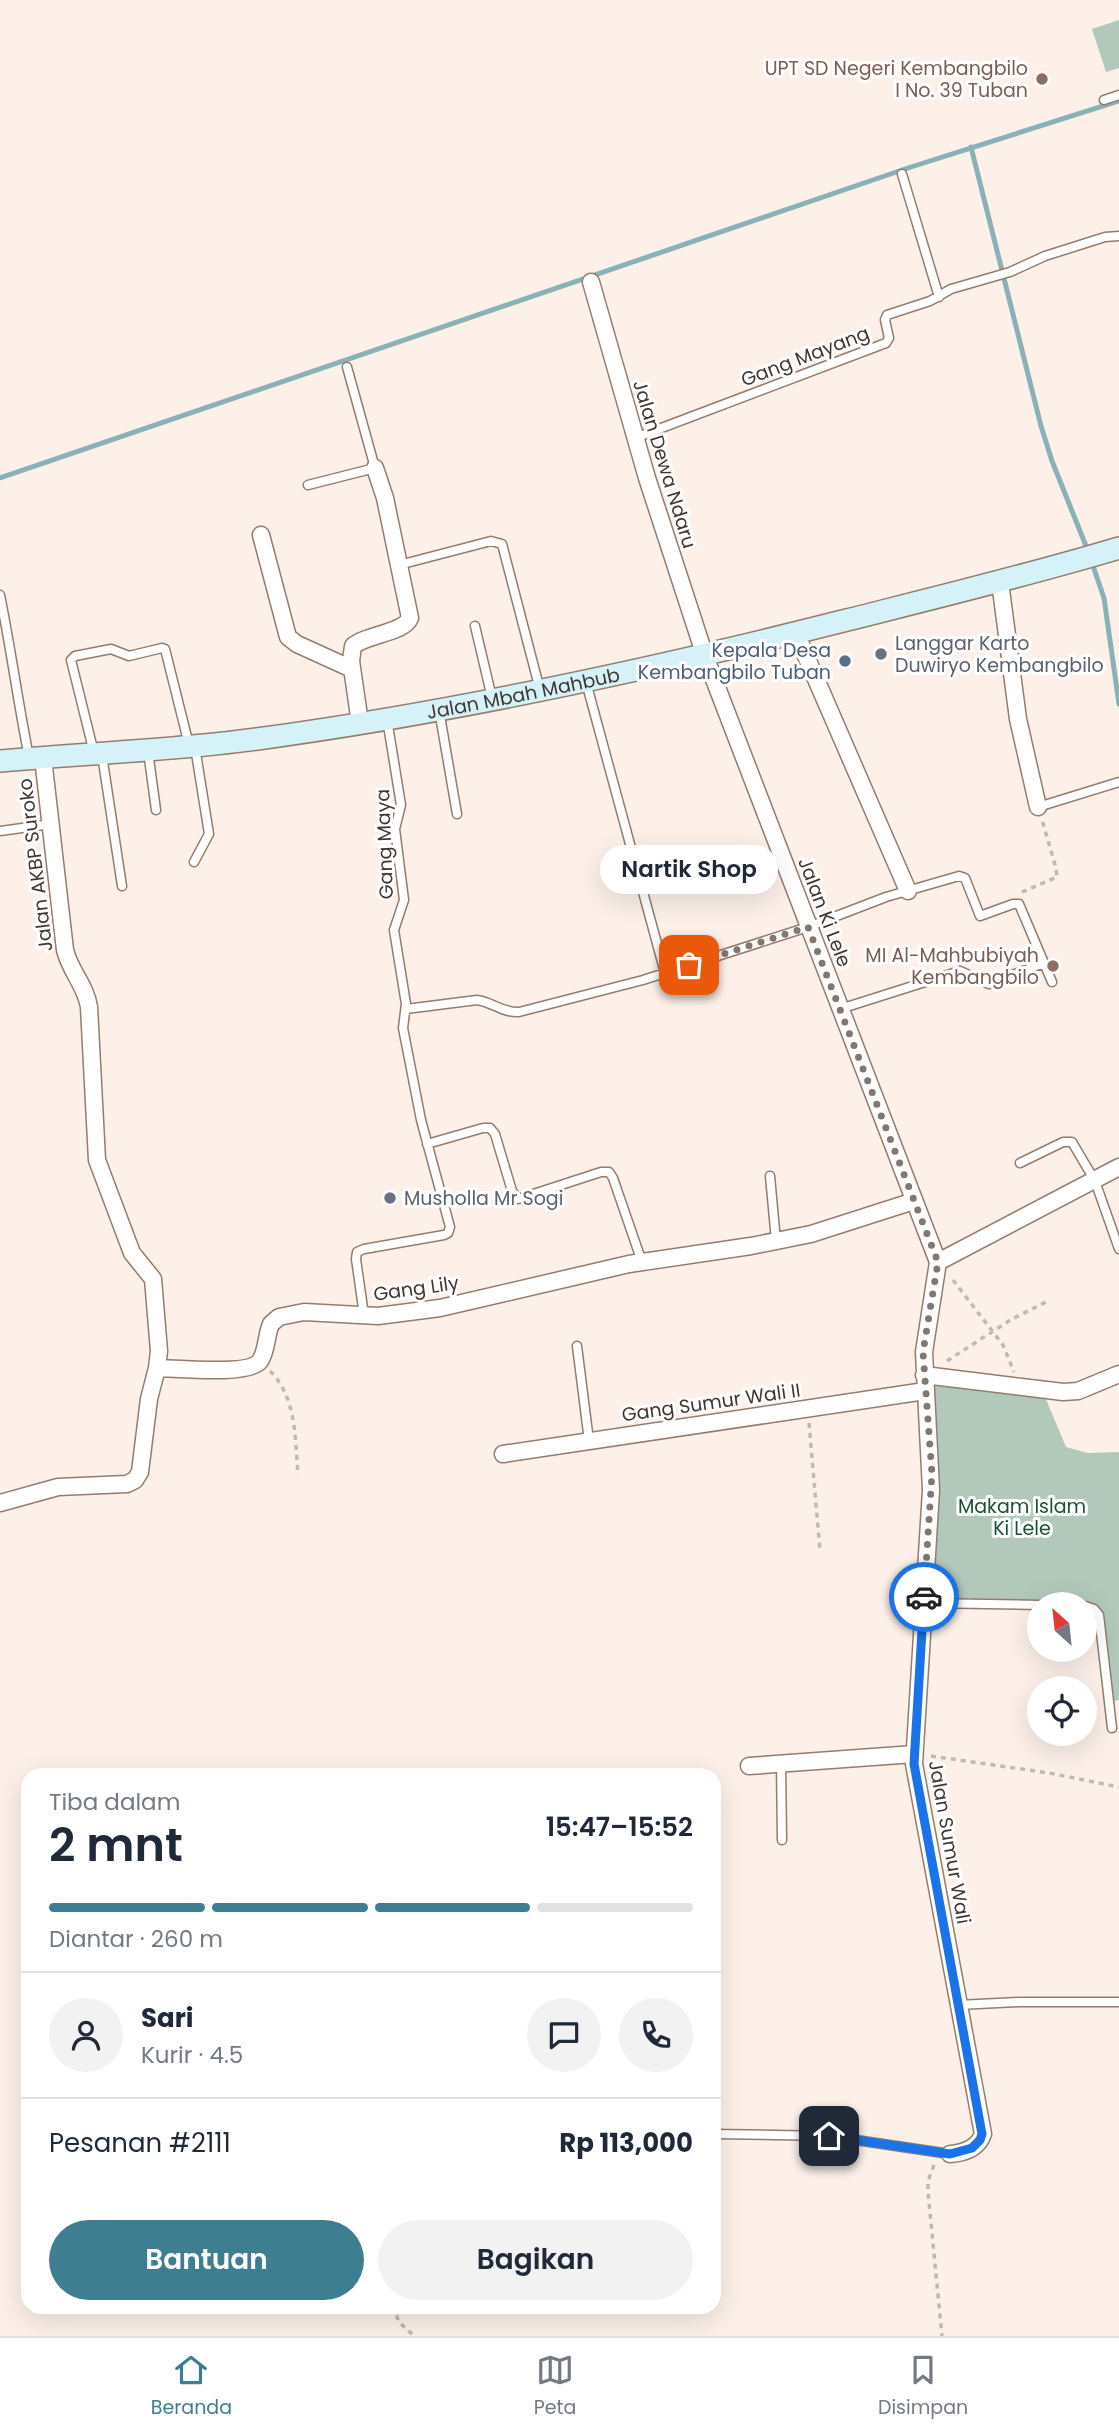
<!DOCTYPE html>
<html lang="id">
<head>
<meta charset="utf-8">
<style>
	:root { --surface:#fff; --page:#f2f2f3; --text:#1f2937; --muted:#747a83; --line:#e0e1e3; --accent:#3d7e90 }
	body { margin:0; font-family:Poppins,sans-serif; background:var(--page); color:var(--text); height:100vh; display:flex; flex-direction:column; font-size:26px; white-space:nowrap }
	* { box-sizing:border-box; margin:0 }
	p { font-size:23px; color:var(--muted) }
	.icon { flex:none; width:38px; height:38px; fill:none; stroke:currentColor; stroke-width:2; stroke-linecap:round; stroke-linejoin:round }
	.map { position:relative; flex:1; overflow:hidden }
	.side { position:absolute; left:21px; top:1768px; width:700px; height:546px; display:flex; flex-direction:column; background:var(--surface); border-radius:21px; box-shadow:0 7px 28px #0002 }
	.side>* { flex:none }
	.needle { width:46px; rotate:333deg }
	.tools { position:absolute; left:1027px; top:1592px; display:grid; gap:14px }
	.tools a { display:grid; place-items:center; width:70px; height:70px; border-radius:50%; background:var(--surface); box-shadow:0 7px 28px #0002; font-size:35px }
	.pin { position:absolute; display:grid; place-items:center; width:60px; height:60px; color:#fff; margin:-30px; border-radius:14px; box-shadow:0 4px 10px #0006 }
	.courier { position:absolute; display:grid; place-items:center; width:70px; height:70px; margin:-35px; border:5px solid #1a73e8; border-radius:50%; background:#fff; color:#222; box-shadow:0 2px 9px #0007 }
	.bubble { position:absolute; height:49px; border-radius:24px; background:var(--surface); box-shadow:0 7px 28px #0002; font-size:23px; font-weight:600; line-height:49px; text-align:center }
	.overview em { font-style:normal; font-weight:600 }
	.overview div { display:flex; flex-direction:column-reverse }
	.overview { display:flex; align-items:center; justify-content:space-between; height:119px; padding:0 28px }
	h1 { font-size:46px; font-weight:600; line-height:52px }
	.bar { display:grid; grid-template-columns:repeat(4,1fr); gap:10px 7px; align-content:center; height:84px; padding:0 28px }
	.bar i { height:9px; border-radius:5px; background:var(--line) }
	.bar .current { background:var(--accent) }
	.bar p { grid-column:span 4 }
	.line { display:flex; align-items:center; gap:18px; padding:0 28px; border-top:2px solid var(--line) }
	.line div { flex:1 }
	.round { display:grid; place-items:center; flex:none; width:74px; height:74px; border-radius:37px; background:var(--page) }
	.primary-button { display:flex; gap:14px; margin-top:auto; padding:14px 28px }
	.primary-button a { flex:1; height:80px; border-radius:42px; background:var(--accent); color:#fff; font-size:28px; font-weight:600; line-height:80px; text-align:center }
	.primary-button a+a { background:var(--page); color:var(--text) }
	.tabs { display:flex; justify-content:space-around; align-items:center; height:98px; border-top:2px solid var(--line); background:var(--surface); font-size:19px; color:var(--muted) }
	.tabs a { display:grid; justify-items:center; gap:4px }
	.tabs .current { color:var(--accent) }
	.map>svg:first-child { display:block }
</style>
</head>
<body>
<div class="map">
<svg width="1119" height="2336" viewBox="0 0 1119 2336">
	<rect width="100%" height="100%" fill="#fcf0e9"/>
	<path fill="#b2c8bb" d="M1119,20V68L1106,72L1092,29Z
		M932,1384L1045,1397L1066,1447L1088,1453L1119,1452V1700L1113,1701L1103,1614L1100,1608L1093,1603L932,1598L940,1483Z"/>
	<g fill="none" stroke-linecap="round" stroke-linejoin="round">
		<path stroke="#88b2b6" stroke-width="5" d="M971,147L1041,426L1052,461L1088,551
			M0,478L911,167L1119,101
			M1091,560L1104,598L1119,704"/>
		<g stroke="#957c6d" stroke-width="11">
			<path id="lane" d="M1104,100L1119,95
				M902,174L939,297
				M635,438L886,343L889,338L885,320L887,315L930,301L951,289L1010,272L1045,256L1105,237L1119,236
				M308,485L375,468L347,367
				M399,565L491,541L502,544L540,690
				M0,595C11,649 18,703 29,757
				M475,626L492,698
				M586,682L665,973
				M439,710L457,814
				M148,751L156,810
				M94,753L71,660L75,656L111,649L129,656L162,648L165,649L189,745
				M102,755L122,886
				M1038,807L1119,782
				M0,831L51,824
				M194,862L209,834L195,747
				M406,1009L477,1000C492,1002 503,1013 519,1012L643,980L808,927L886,897L959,876L965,878L980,916L1013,904H1019L1044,963
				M840,1009L960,971L989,984L1044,963L1052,982
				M427,1144L483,1128H490L495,1134L512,1191L518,1199L601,1172H609L613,1178L642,1262
				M1020,1163L1063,1142H1072L1095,1181L1119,1249
				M770,1176L776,1241
				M364,1315L356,1259L357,1252L364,1249L444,1235L448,1233L450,1227L421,1120L403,1028L406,1004L394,930L404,900L395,829L401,805L387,719
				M577,1346L589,1441
				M924,1603L1040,1605
				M1085,1606L1094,1609L1099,1615L1112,1728
				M781,1763L782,1840
				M958,2005L1019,2002H1119
				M714,2134L829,2136L950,2154"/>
		</g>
		<g stroke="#957c6d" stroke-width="19">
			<path id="street" d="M591,282L647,478L705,656L938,1262
				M261,535L288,637L297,644L352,669
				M1000,582L1018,719L1038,807
				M796,633L908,891
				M360,723L351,661L353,646C367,634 404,633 410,618L385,498L375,468
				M43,758L65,950C70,971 86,986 89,1007L97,1160L132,1253L153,1279L159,1351L157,1368
				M938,1262L924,1352L931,1490L914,1764L983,2134C978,2148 964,2153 950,2154
				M938,1262L1119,1167
				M924,1375L1063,1392L1078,1391L1119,1374
				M503,1454L925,1391
				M0,1503L58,1487L127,1484L135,1480L140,1472L149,1399L157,1368C176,1368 249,1376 260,1361C267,1351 266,1335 271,1324L279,1317L304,1312L378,1316L440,1308L629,1264L751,1246L811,1234L914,1201
				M749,1766L914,1754"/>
		</g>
		<g stroke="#957c6d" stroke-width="24">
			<g id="secondary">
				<path id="s1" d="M0,761C85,753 172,751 257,739C456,712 653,669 847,620C938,597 1029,575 1119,548"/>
			</g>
		</g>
		<path stroke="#c3b7b0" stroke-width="3.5" stroke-dasharray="5 5" stroke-linecap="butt" d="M1022,892L1057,877L1056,868L1042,820
			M953,1280L1003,1345L1014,1372
			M947,1361L1012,1319L1050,1300
			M270,1371C297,1398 295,1439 298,1475
			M809,1423L820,1550
			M931,1756L1049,1773L1119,1787
			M934,2165L928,2181V2192L942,2336
			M393,2306L399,2322L414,2336"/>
		<use href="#lane" stroke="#fff" stroke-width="8"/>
		<use href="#street" stroke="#fff" stroke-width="16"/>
		<use href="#secondary" stroke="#d5f2f9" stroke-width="21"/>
	</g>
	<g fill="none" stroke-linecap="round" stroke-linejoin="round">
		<path stroke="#837871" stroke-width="7" stroke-dasharray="0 12.6" d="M689,965L808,927L938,1262L923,1352L932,1474L924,1597"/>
		<path stroke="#1a73e8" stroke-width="9" d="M829,2136L950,2154L972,2148L980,2140L982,2134L914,1764L924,1597"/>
	</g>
	<g fill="#8d6e63" stroke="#fff" stroke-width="2.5">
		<circle cx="1042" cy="79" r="7"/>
		<circle cx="1053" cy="966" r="7"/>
	</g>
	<g fill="#6b7280" stroke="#fff" stroke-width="2.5">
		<circle cx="881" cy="654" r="7"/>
		<circle cx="390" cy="1198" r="7"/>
	</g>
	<circle fill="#5c6f8a" stroke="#fff" stroke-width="2.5" cx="845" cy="661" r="7"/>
	<g text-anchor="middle" stroke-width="6" stroke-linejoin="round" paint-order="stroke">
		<g font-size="19" fill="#785e54" stroke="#fff" text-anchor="end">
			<text x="1028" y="75">UPT SD Negeri Kembangbilo<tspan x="1028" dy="22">I No. 39 Tuban</tspan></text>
			<text x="1039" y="962">MI Al-Mahbubiyah<tspan x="1039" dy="22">Kembangbilo</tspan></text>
		</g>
		<g font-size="19" fill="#423730" stroke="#fff">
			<text transform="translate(805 356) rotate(-21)" y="7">Gang Mayang</text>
			<text transform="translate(665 464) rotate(73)" y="7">Jalan Dewa Ndaru</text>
			<text dy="7" stroke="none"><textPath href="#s1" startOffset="528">Jalan Mbah Mahbub</textPath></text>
			<text transform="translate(384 844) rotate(-92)" y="7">Gang Maya</text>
			<text transform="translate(35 865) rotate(-97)" y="7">Jalan AKBP Suroko</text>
			<text transform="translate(825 912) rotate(69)" y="7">Jalan Ki Lele</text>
			<text transform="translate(416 1288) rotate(-8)" y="7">Gang Lily</text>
			<text transform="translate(711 1402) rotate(-8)" y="7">Gang Sumur Wali II</text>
			<text transform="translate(950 1842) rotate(80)" y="7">Jalan Sumur Wali</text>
		</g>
		<g font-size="19" fill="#5b616d" stroke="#fff" text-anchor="start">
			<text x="895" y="650">Langgar Karto<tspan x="895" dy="22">Duwiryo Kembangbilo</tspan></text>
			<text x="404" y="1205">Musholla Mr Sogi</text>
		</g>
		<g font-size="19" fill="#4e5e75" stroke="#fff" text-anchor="end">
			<text x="831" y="657">Kepala Desa<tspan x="831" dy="22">Kembangbilo Tuban</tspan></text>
		</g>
		<g font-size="19" fill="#195136" stroke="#fff">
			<text x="1022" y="1513">Makam Islam<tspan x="1022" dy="22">Ki Lele</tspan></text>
		</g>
	</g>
</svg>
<div class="tools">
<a><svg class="needle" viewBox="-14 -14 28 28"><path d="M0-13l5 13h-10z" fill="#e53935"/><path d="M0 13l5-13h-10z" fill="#747a83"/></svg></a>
<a><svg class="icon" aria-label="locate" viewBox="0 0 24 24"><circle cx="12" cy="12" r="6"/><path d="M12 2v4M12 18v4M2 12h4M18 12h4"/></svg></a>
</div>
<div class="pin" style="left:689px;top:965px;background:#ea580c"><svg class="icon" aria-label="bag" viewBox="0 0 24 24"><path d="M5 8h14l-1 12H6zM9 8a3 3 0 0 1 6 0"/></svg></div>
<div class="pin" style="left:829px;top:2136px;background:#1f2937"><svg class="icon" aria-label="home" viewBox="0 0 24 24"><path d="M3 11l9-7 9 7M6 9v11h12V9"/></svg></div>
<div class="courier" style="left:924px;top:1597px"><svg class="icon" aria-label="car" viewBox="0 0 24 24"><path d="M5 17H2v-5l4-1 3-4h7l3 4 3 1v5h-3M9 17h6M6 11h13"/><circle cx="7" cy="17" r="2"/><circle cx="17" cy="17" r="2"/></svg></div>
<div class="bubble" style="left:600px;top:845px;width:178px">Nartik Shop</div>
<section class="side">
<div class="overview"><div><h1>2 mnt</h1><p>Tiba dalam</p></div><em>15:47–15:52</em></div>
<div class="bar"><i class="current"></i><i class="current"></i><i class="current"></i><i></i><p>Diantar · 260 m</p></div>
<div class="line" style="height:126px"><a class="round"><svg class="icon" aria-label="person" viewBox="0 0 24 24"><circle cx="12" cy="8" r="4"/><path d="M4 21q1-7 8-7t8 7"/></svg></a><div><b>Sari</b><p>Kurir · 4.5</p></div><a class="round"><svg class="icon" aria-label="chat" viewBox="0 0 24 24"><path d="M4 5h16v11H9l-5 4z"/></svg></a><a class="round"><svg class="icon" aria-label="phone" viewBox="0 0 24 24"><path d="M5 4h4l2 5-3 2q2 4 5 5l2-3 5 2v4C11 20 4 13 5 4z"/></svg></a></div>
<div class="line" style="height:91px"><div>Pesanan #2111</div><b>Rp 113,000</b></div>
<div class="primary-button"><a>Bantuan</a><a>Bagikan</a></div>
</section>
</div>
<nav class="tabs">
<a class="current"><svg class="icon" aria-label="home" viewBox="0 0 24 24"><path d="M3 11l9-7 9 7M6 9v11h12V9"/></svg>Beranda</a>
<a><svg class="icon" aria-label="map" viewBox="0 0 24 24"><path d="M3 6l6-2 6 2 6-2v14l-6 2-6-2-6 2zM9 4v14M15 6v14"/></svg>Peta</a>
<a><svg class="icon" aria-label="saved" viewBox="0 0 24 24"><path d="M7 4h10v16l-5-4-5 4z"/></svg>Disimpan</a>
</nav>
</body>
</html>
